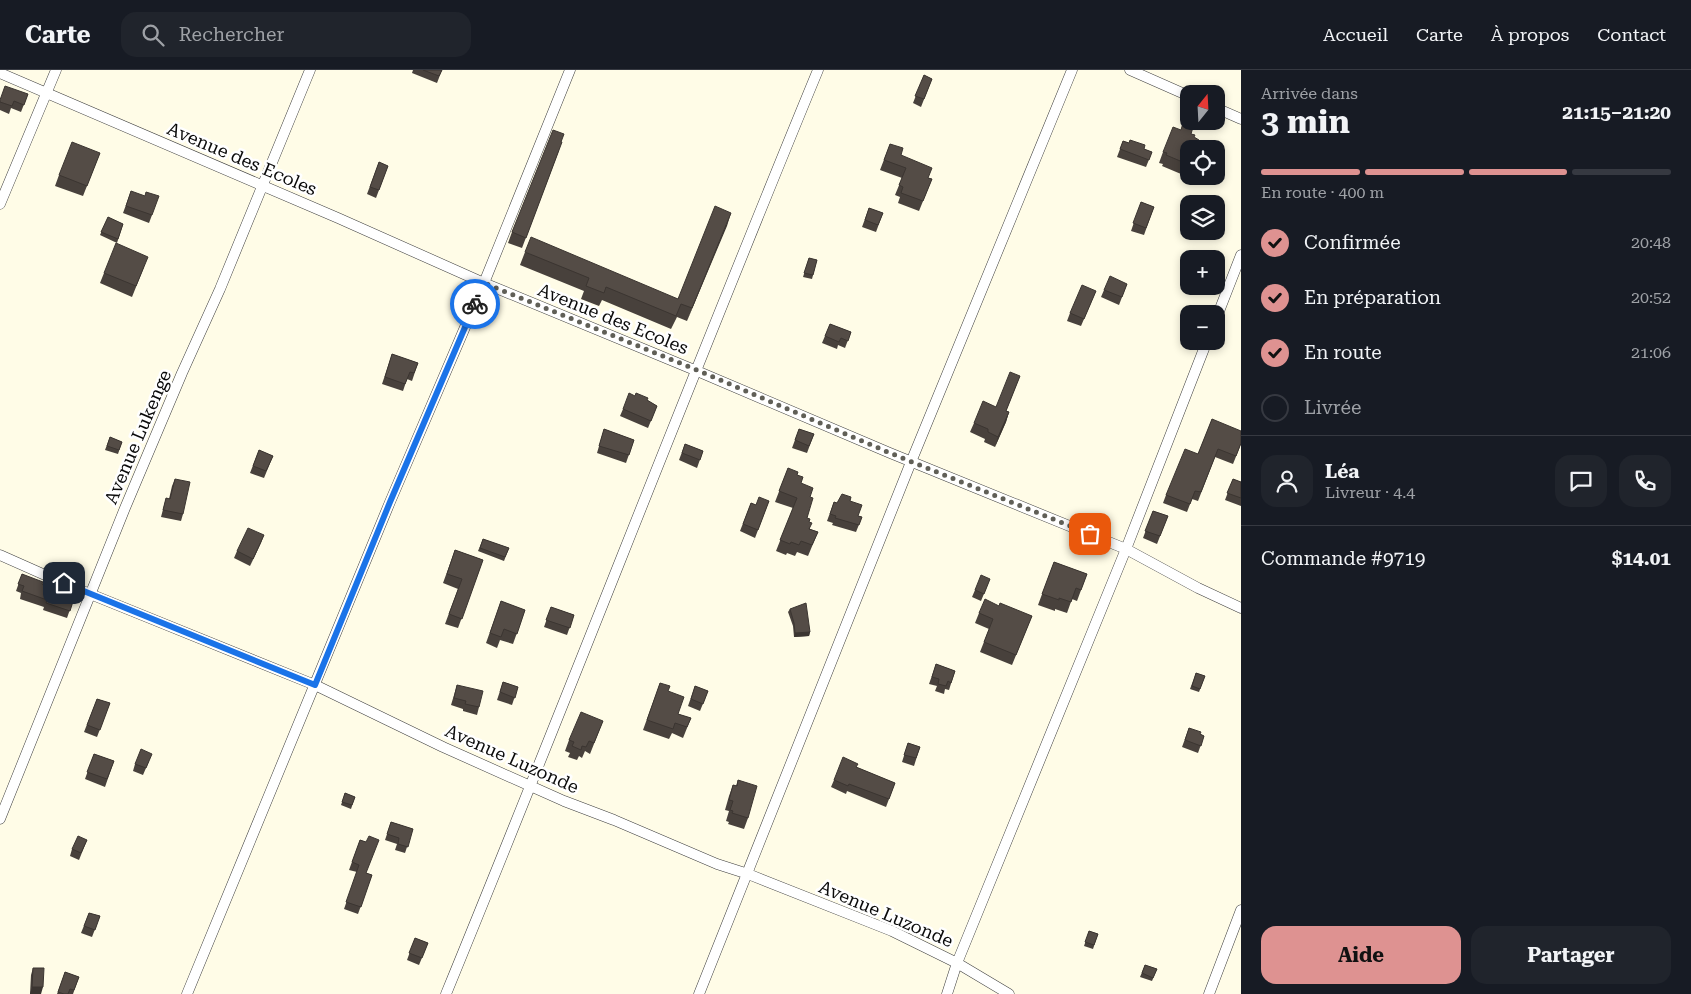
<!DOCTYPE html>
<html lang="fr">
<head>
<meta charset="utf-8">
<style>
	:root { --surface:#171b24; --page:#20242c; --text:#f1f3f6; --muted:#9ea1a6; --line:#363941; --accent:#de9291 }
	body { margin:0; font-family:"Roboto Serif",serif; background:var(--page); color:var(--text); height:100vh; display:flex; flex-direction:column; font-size:19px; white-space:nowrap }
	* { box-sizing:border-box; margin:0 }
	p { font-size:16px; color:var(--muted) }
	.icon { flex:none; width:28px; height:28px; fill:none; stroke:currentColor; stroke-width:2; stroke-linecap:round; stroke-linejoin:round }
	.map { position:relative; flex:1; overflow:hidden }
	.sheet { display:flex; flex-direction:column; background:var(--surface); width:450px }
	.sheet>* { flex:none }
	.needle { width:32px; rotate:18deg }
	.buttons { position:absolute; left:1180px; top:15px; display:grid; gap:10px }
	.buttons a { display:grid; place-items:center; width:45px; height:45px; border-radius:10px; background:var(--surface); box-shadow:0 2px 8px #0003; font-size:25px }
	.pin { position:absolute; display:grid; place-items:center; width:42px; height:42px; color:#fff; margin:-21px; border-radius:10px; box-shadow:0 2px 8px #0006 }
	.courier { position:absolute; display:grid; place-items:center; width:50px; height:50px; margin:-25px; border:4px solid #1a73e8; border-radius:50%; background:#fff; color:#222; box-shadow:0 1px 6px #0007 }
	.head em { font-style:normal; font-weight:700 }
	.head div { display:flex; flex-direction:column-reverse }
	.head { display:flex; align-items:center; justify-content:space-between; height:85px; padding:0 20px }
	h1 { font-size:32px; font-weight:700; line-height:38px }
	.bar { display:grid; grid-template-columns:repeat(4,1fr); gap:8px 5px; align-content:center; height:60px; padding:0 20px }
	.bar i { height:6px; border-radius:4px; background:var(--line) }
	.bar .selected { background:var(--accent) }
	.bar p { grid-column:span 4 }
	.line { display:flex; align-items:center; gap:12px; padding:0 20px; border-top:1px solid var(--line) }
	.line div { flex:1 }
	.round { display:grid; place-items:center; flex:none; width:52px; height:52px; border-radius:15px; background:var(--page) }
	ol { padding:0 20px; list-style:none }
	li { display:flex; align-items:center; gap:15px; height:55px }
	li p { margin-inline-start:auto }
	li .icon { padding:5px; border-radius:50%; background:var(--accent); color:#111; stroke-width:4 }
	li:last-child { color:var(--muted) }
	li i { width:28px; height:28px; border:2px solid var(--line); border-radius:50% }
	.button { display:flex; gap:10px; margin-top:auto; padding:10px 20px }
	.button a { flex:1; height:58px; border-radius:15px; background:var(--accent); color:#111; font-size:20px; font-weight:700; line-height:58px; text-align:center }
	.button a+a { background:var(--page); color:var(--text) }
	header { display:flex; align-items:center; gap:30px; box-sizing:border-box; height:70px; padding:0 25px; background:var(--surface); border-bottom:1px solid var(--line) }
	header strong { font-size:24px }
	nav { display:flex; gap:28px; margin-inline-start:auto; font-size:18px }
	.search { width:350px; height:45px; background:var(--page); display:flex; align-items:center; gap:12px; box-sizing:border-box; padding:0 18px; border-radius:15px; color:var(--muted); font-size:19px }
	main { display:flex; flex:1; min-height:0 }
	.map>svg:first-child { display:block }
</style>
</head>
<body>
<header>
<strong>Carte</strong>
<div class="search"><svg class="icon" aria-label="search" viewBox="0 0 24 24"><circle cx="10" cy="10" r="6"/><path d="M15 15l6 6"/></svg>Rechercher</div>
<nav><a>Accueil</a><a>Carte</a><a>À propos</a><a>Contact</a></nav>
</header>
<main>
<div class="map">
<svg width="1241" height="924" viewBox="0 0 1241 924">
	<rect width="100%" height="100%" fill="#fffce7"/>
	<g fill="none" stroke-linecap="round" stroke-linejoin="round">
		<g stroke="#3d3d3d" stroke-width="11">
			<path id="minor" d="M1130,0L1189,26
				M0,3L338,148L484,213L697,301L890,383L1126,479L1198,518L1241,538
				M1216,38L1241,49
				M0,134L56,0
				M1216,249L1241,185
				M0,485L63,513L315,615L443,677L564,731L614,750L717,794L748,804L892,861L957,893L1009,924
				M0,749L125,438L182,303L220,219L310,0
				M187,924L390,432L484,213L570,0
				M446,924C572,617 691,307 818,0
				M699,924L911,392L1072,0
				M947,924L957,893L1126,479L1207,271
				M1209,924L1241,840"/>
		</g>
		<use href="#minor" stroke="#fff" stroke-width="10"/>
	</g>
	<path fill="#48413c" d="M413,0H442L437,13L412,3Z
		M924,5L932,9L921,37L913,33Z
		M28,24L21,42L11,38L9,44L0,40V30Z
		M1191,64L1189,79V95L1185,94L1181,104L1162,96L1163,94L1159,93L1163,82Z
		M1123,71L1152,82L1146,97L1117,87Z
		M561,72L558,83L522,178L508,173L512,162Z
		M890,74L901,85L928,108L932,109L919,141L898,133L900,127L895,125L902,108L880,100Z
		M100,83L83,126L55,116L59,105Z
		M379,92L388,96L376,128L367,124Z
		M131,121L152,145L149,153L123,143Z
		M1141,132L1154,137L1144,165L1131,161Z
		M869,138L883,143L876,162L862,157Z
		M731,143L687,251L677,247L671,259L602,230L599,236L581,229L584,221L520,195L525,182L678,229Z
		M108,147L123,154L117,173L100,165Z
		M809,188L817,190L812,209L803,207Z
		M144,197L132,227L100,213L104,203Z
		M1127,214L1119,235L1101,227L1104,220Z
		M1096,221L1081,256L1067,251L1070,243Z
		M830,254L851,262L845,278L838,275L837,279L822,273Z
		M392,284L418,293L412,311L407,309L403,321L382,314Z
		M1020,306L1006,341L1009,342L1006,352L995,377L984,372L985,369L970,362L974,353L996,337Z
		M647,330L657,336L648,358L620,346L623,339Z
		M1212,349L1241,374L1233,394L1215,387L1198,431L1192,429L1187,442L1163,433L1166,425L1198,384Z
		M604,359L634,370L626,393L597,383Z
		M799,359L814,364L807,383L792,378Z
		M110,367L122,372L118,384L105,380Z
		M685,374L703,381L697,398L679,390Z
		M259,380L273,386L264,408L250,403Z
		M788,398L797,405L801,413L810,427L807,448L809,452L810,459L818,462L808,486L797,482L795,486L787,483L786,485L776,481L793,438L775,432Z
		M175,409L183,444L181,451L161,447L166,428L169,429L172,416Z
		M1233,409L1241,412V436L1225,430Z
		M769,431L755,468L740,461L751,433L756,435Z
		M850,431L858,446L862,447L856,462L832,455L833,453L827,451L834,432L837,433Z
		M1153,441L1168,446L1157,474L1143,468Z
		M264,465L250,496L234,488L237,481Z
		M483,469L509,478L504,491L478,481Z
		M455,480L483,490L458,558L445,554L458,519L443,513Z
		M1054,492L1087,504L1077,531L1072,529L1067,543L1055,539V541L1038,535Z
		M22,504L42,514L75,525L67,548L43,540L44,537L20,529L21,523L16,521Z
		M990,509L981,531L972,527L975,520Z
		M501,531L525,540L513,574L500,570L497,578L486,573Z
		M999,536L1032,546L1012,595L980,582L989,559L975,553L979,543Z
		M551,537L574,545L567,565L544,557Z
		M790,539L810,562L809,566L794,567L793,556L788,542Z
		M936,594L955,601L949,620L945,619L944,624L935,621L937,616L929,614Z
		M1196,603L1205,606L1199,622L1190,619Z
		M503,612L518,617L512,635L497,630Z
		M660,613L668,621L678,644L691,648L683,668L672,663L669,669L643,660Z
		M457,615L479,637L477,645L463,641V639L451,635Z
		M695,616L708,621L700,641L688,636Z
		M97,629L110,633L97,667L84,662Z
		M603,651L590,684L585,681L582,688L579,686L577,690L568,687L570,683L565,681L569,670Z
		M1189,658L1204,666L1198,683L1182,677Z
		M908,673L920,677L914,696L902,692Z
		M94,684L114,691L105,717L85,709Z
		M149,691L143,705L133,701L135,694Z
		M856,697L895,713L886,737L847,721L846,724L831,717L834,710Z
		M738,710L748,748L744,759L728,754L729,752L726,751L729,741L725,740L729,726L733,715L736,716Z
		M345,723L355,727L351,739L341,735Z
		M391,752L413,759L405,783L395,780L397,774L385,770Z
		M87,770L79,790L70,786L72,779Z
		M360,770L366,772V803L372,805L358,844L344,839L357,802L349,800Z
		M89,843L100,846L92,867L81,863Z
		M1089,861L1098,864L1093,879L1084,876Z
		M415,868L428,873L419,895L407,890Z
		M1145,895L1157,899L1152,911L1140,907Z
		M33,898L41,924H30L31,905Z
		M65,902L79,907L73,924H57Z"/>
	<path fill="#3b3531" d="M731,143L727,156L687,251L692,238Z
		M1009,342L1006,352L995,377L998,367Z
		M264,465L261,473L250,496L253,489Z
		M810,562L809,566L794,567L795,563Z
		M32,917H43L41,924H30Z"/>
	<path fill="#544c46" stroke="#3b3531" d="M423,0H442L439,6Z
		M924,5L932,9L924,29L915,26Z
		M5,16L28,24L24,35L14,31L12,36L0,32V30Z
		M1183,53L1193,57L1191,64L1195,65L1194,67L1199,70L1195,79H1189V83L1185,93L1166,85L1167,83L1163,82L1173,57L1181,60Z
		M553,60L564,64L561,72H562L526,168L512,162Z
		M1130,70L1145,75L1144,79L1152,82L1149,90L1120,79L1123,71L1129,73Z
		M72,72L100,83L87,116L59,105Z
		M890,74L903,78L901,85L932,98L928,108L932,109L923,131L901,123L903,117L899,115L906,98L884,90Z
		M379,92L388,96L379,120L370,117Z
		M131,121L145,126L146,122L159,126L152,145L126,136Z
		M1141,132L1154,137L1146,158L1133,153Z
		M715,136L731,143L692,238L681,234L676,246L606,217L604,223L586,216L589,208L525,182L531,167L678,229Z
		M869,138L883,143L878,155L865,150Z
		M108,147L123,154L118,169L101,162Z
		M116,173L148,187L136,216L104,203Z
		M809,188L817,190L813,205L804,203Z
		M1110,206L1127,214L1122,227L1104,220Z
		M1082,215L1096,221L1084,249L1070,243Z
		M830,254L851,262L848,271L841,268L839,272L825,266Z
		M392,284L418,293L414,303L410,302L405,314L385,307Z
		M1010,302L1020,306L1006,341L1009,342L998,367L988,362V359L974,353L983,331L996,337Z
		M629,323L635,326L636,323L648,328L647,330L657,336L651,351L623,339Z
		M1212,349L1241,361V373L1236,386L1218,379L1201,422L1195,421L1190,434L1166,425L1185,379L1198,384Z
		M604,359L634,370L629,385L599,376Z
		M799,359L814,364L809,376L795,370Z
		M110,367L122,372L119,380L107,376Z
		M685,374L703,381L700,390L682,383Z
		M259,380L273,386L266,401L253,396Z
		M788,398L798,402L797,405L803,407L801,413L813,418L810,427L813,428L807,448L810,449L809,452L812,453L809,459L818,462L812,475L801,471L799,475L791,472L790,474L780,470L797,428L779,421Z
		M175,409L190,412L183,444L163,440L166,428L170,429Z
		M1233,409L1241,412V428L1227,423Z
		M842,424L851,427L850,431L862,435L858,446L862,447L859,455L835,448L836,446L830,444L834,432L837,433Z
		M759,427L769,431L758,460L743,454L751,433L756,435Z
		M1153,441L1168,446L1160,466L1145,461Z
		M248,458L264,465L253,489L237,481Z
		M483,469L509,478L505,487L480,478Z
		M455,480L483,490L462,549L449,544L462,509L447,504Z
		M1054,492L1087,504L1081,520L1076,518L1071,532L1059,528V530L1042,524Z
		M22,504L43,512L42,514L75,525L70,541L46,533L47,530L22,521L24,516L18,514Z
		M981,505L990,509L984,524L975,520Z
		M985,529L999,536L1000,533L1032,546L1016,585L984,572L993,549L979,543Z
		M501,531L525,540L517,564L504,559L501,567L490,563Z
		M806,533L810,562L795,563L794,553L790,539Z
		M551,537L574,545L570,558L546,550Z
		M936,594L955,601L951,613L948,611L946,616L938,614L939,609L932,607Z
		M1196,603L1205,606L1200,619L1192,616Z
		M503,612L518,617L515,628L500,622Z
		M660,613L670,616L668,621L684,627L678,644L691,648L687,657L675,653L673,659L647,650Z
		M457,615L483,621L479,637L465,634L466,631L454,628Z
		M695,616L708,621L703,634L691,629Z
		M97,629L110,633L100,660L87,655Z
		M581,642L603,651L594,673L589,671L586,677L582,676L581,680L572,676L574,672L569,670Z
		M1189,658L1201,662L1200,664L1204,666L1201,676L1185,670Z
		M908,673L920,677L916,688L904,685Z
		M141,679L152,684L146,698L135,694Z
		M94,684L114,691L107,709L87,702Z
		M843,687L858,694L856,697L895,713L889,729L849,714L848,716L834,710Z
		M738,710L757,716L748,748L732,743L733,741L730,740L733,731L729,730L733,715L737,716Z
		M345,723L355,727L352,735L342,732Z
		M391,752L413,759L408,777L398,774L399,768L387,764Z
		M78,766L87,770L81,783L72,779Z
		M369,766L379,770L366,803L372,805L361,837L346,832L359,795L352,792L360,770L366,772Z
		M89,843L100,846L95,860L84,856Z
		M1089,861L1098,864L1094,875L1085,872Z
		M415,868L428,873L422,888L409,883Z
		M1145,895L1157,899L1153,908L1142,903Z
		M33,898H44L43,917H32Z
		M65,902L79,907L74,920L70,919L68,924H64L58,922Z"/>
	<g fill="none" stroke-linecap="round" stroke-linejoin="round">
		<path stroke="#605f57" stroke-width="5" stroke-dasharray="0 9" d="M475,234L484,213L697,300L890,383L1090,464"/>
		<path stroke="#1a73e8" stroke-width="6" d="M64,513L315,615L390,432L475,234"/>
	</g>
	<g text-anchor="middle" stroke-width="5" stroke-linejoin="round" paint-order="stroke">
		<g font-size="18" fill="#0a0a0a" stroke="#fff">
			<text transform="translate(242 89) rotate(23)" y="6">Avenue des Ecoles</text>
			<text transform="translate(613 249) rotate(22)" y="6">Avenue des Ecoles</text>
			<text transform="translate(138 367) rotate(-67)" y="6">Avenue Lukenge</text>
			<text transform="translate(512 689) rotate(24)" y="6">Avenue Luzonde</text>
			<text transform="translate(886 844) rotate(23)" y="6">Avenue Luzonde</text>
		</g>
	</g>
</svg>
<div class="buttons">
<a><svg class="needle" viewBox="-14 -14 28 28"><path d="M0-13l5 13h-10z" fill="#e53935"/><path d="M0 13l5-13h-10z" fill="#9ea1a6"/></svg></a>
<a><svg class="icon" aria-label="locate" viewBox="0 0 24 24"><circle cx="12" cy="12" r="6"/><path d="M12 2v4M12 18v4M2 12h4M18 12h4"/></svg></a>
<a><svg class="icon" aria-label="layers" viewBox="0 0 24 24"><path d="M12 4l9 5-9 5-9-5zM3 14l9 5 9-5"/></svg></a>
<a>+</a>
<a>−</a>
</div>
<div class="pin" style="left:1090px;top:464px;background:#ea580c"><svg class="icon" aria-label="bag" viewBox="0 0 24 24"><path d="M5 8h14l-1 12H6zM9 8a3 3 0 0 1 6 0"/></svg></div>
<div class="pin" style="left:64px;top:513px;background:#1f2937"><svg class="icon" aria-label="home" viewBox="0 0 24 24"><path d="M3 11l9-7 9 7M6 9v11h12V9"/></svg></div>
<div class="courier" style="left:475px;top:234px"><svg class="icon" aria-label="bike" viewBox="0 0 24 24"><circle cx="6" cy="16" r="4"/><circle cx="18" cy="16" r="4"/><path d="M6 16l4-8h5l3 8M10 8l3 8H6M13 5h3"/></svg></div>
</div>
<section class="sheet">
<div class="head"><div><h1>3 min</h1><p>Arrivée dans</p></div><em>21:15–21:20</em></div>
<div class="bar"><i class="selected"></i><i class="selected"></i><i class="selected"></i><i></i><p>En route · 400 m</p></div>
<ol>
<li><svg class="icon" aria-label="check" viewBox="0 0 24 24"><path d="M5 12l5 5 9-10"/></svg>Confirmée<p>20:48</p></li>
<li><svg class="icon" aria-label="check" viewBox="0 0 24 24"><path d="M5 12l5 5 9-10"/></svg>En préparation<p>20:52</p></li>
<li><svg class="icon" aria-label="check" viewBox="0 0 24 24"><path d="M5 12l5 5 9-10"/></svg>En route<p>21:06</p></li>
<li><i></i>Livrée</li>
</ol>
<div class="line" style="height:90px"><a class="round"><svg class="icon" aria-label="person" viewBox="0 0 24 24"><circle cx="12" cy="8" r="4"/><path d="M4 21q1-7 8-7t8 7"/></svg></a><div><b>Léa</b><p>Livreur · 4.4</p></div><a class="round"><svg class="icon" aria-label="chat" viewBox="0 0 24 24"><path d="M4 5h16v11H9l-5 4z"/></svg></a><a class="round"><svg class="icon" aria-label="phone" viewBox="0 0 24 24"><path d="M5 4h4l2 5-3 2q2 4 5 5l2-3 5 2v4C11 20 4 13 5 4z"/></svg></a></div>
<div class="line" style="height:65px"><div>Commande #9719</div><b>$14.01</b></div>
<div class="button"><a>Aide</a><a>Partager</a></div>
</section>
</main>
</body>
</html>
